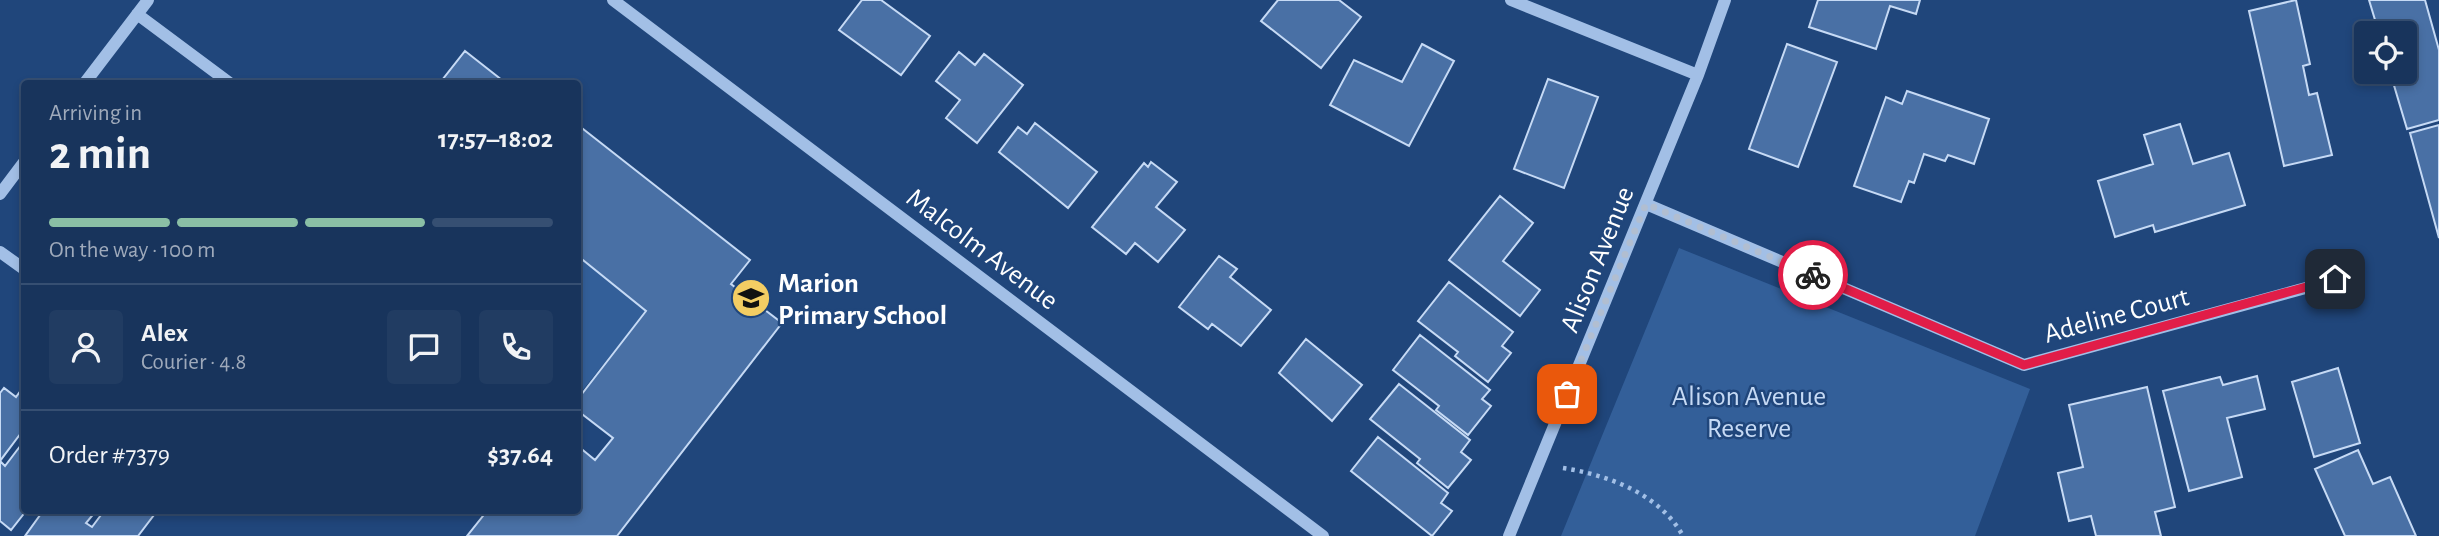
<!DOCTYPE html>
<html lang="en">
<head>
<meta charset="utf-8">
<style>
	:root { --surface:#18345c; --page:#213c62; --text:#f1f3f6; --muted:#9faabb; --line:#364f72; --accent:#8abfa5 }
	body { margin:0; font-family:"Alegreya Sans",sans-serif; background:var(--page); color:var(--text); height:100vh; display:flex; flex-direction:column; font-size:26px; white-space:nowrap }
	* { box-sizing:border-box; margin:0 }
	p { font-size:23px; color:var(--muted) }
	.icon { flex:none; width:38px; height:38px; fill:none; stroke:currentColor; stroke-width:2; stroke-linecap:round; stroke-linejoin:round }
	.map { position:relative; flex:1; overflow:hidden }
	.drawer { position:absolute; left:21px; top:80px; width:560px; height:434px; display:flex; flex-direction:column; background:var(--surface); border-radius:7px; box-shadow:0 4px 10px #0003,0 0 0 2px var(--line) }
	.drawer>* { flex:none }
	.buttons { position:absolute; left:2354px; top:21px; display:grid; gap:14px }
	.buttons a { display:grid; place-items:center; width:63px; height:63px; border-radius:7px; background:var(--surface); box-shadow:0 4px 10px #0003,0 0 0 2px var(--line); font-size:35px }
	.pin { position:absolute; display:grid; place-items:center; width:60px; height:60px; color:#fff; margin:-30px; border-radius:14px; box-shadow:0 4px 10px #0006 }
	.courier { position:absolute; display:grid; place-items:center; width:70px; height:70px; margin:-35px; border:5px solid #e11d48; border-radius:50%; background:#fff; color:#222; box-shadow:0 2px 9px #0007 }
	.summary em { font-style:normal; font-weight:600 }
	.summary div { display:flex; flex-direction:column-reverse }
	.summary { display:flex; align-items:center; justify-content:space-between; height:119px; padding:0 28px }
	h1 { font-size:46px; font-weight:600; line-height:52px }
	.bar { display:grid; grid-template-columns:repeat(4,1fr); gap:10px 7px; align-content:center; height:84px; padding:0 28px }
	.bar i { height:9px; border-radius:5px; background:var(--line) }
	.bar .on { background:var(--accent) }
	.bar p { grid-column:span 4 }
	.line { display:flex; align-items:center; gap:18px; padding:0 28px; border-top:2px solid var(--line) }
	.line div { flex:1 }
	.round { display:grid; place-items:center; flex:none; width:74px; height:74px; border-radius:7px; background:var(--page) }
	.map>svg:first-child { display:block }
</style>
</head>
<body>
<div class="map">
<svg width="2439" height="536" viewBox="0 0 2439 536">
	<rect width="100%" height="100%" fill="#20467b"/>
	<path fill="#335f99" d="M1679,248L2030,389L1975,536H1561Z
		M578,256L646,311L578,396Z"/>
	<path fill="#4970a5" stroke="#c6daf5" stroke-width="2" d="M862,0H881L930,36L901,75L839,30Z
		M1278,0H1339L1361,17L1321,68L1261,21Z
		M1818,0H1920L1916,14L1890,6L1876,49L1809,27Z
		M2296,0L2310,64L2303,66L2309,95L2317,93L2332,155L2284,166L2249,11Z
		M2369,0H2425L2439,50V120L2407,129L2390,72H2404V33H2379Z
		M1422,44L1454,61L1409,146L1330,105L1354,60L1402,82Z
		M1787,44L1837,62L1798,167L1749,149Z
		M465,51L507,84H439Z
		M959,52L975,65L984,54L1023,85L977,143L946,118L960,100L936,81Z
		M1548,79L1598,97L1564,188L1514,169Z
		M1907,91L1989,119L1974,164L1948,155L1945,161L1924,154L1914,183L1909,181L1901,202L1854,186L1886,97L1902,104Z
		M1035,123L1097,172L1068,208L999,152L1018,127L1027,134Z
		M2180,124L2193,164L2229,153L2245,205L2155,232L2153,225L2115,237L2098,181L2153,164L2144,135Z
		M578,125L750,260L731,284L782,323L617,536H467L487,511H578V446L595,460L613,438L578,411V399L646,311L578,256Z
		M2439,125V238L2410,133Z
		M1151,162L1177,182L1156,207L1185,230L1158,262L1135,243L1126,254L1092,227L1144,163L1148,167Z
		M1500,196L1533,223L1503,261L1540,290L1520,316L1449,260Z
		M1219,256L1237,269L1230,277L1271,310L1241,346L1212,324L1208,329L1179,307Z
		M1449,282L1513,332L1502,346L1511,353L1488,382L1455,356L1458,352L1418,321Z
		M1420,335L1490,390L1482,399L1491,406L1468,435L1436,410L1439,406L1393,370Z
		M1306,339L1362,385L1332,421L1279,373Z
		M2338,368L2360,443L2314,457L2292,382Z
		M2257,376L2265,409L2227,418L2242,477L2189,491L2163,391L2220,377L2223,385Z
		M1399,384L1470,440L1461,452L1471,460L1448,488L1417,463L1420,459L1370,419Z
		M24,386V429L0,461V393L4,388L16,397Z
		M2147,387L2175,507L2155,512L2161,536H2096L2091,516L2069,521L2058,473L2083,467L2069,405Z
		M1378,437L1448,493L1441,503L1452,511L1432,536L1351,471Z
		M24,441L26,511L11,530L0,521V461L5,466Z
		M2358,450L2373,484L2390,477L2416,536H2345L2315,469Z
		M43,511H96L86,523L92,527L104,511H157L138,536H25Z"/>
	<g fill="none" stroke-linecap="round" stroke-linejoin="round">
		<path stroke="#a2bfe6" stroke-width="4.5" stroke-dasharray="3.5 5" stroke-linecap="butt" d="M1563,468C1608,475 1660,494 1683,536"/>
		<path stroke="#a2bfe6" stroke-width="12" d="M613,0L1323,536
			M1511,0L1698,75
			M137,14L231,84
			M84,84L148,0
			M0,194L24,162
			M1646,204L2024,365L2335,280
			M0,252L24,269
			M1509,536L1698,75L1725,0"/>
	</g>
	<g fill="none" stroke-linecap="round" stroke-linejoin="round">
		<path stroke="#b1bed1" stroke-width="7" stroke-dasharray="0 12.6" d="M1567,394L1646,204L1813,275"/>
		<path stroke="#e11d48" stroke-width="9" d="M1813,275L2024,365L2335,279"/>
	</g>
	<defs>
		<g id="school-disc" transform="scale(2.0125)"><circle r="9.5" fill="#f3cd63" stroke="#20467b"/><path d="M0-5L7-2L0 1L-7-2ZM-4 1L0 2.5L4 1V4Q0 6-4 4Z" fill="#111"/></g>
	</defs>
	<g fill-rule="evenodd">
		<use href="#school-disc" x="751" y="298"/>
	</g>
	<g text-anchor="middle" stroke-width="5" stroke-linejoin="round" paint-order="stroke">
		<g font-size="28" fill="#fff" stroke="#20467b">
			<text transform="translate(983 248) rotate(37)" y="10">Malcolm Avenue</text>
			<text transform="translate(1596 259) rotate(-68)" y="10">Alison Avenue</text>
			<text transform="translate(2116 314) rotate(-15)" y="10">Adeline Court</text>
		</g>
		<g font-size="28" font-weight="bold" fill="#fff" stroke="#20467b" text-anchor="start">
			<text x="778" y="292">Marion<tspan x="778" dy="32">Primary School</tspan></text>
		</g>
		<g font-size="28" fill="#c6daf5" stroke="#20467b">
			<text x="1749" y="405">Alison Avenue<tspan x="1749" dy="32">Reserve</tspan></text>
		</g>
	</g>
</svg>
<div class="buttons">
<a><svg class="icon" aria-label="locate" viewBox="0 0 24 24"><circle cx="12" cy="12" r="6"/><path d="M12 2v4M12 18v4M2 12h4M18 12h4"/></svg></a>
</div>
<div class="pin" style="left:1567px;top:394px;background:#ea580c"><svg class="icon" aria-label="bag" viewBox="0 0 24 24"><path d="M5 8h14l-1 12H6zM9 8a3 3 0 0 1 6 0"/></svg></div>
<div class="pin" style="left:2335px;top:279px;background:#1f2937"><svg class="icon" aria-label="home" viewBox="0 0 24 24"><path d="M3 11l9-7 9 7M6 9v11h12V9"/></svg></div>
<div class="courier" style="left:1813px;top:275px"><svg class="icon" aria-label="bike" viewBox="0 0 24 24"><circle cx="6" cy="16" r="4"/><circle cx="18" cy="16" r="4"/><path d="M6 16l4-8h5l3 8M10 8l3 8H6M13 5h3"/></svg></div>
<section class="drawer">
<div class="summary"><div><h1>2 min</h1><p>Arriving in</p></div><em>17:57–18:02</em></div>
<div class="bar"><i class="on"></i><i class="on"></i><i class="on"></i><i></i><p>On the way · 100 m</p></div>
<div class="line" style="height:126px"><a class="round"><svg class="icon" aria-label="person" viewBox="0 0 24 24"><circle cx="12" cy="8" r="4"/><path d="M4 21q1-7 8-7t8 7"/></svg></a><div><b>Alex</b><p>Courier · 4.8</p></div><a class="round"><svg class="icon" aria-label="chat" viewBox="0 0 24 24"><path d="M4 5h16v11H9l-5 4z"/></svg></a><a class="round"><svg class="icon" aria-label="phone" viewBox="0 0 24 24"><path d="M5 4h4l2 5-3 2q2 4 5 5l2-3 5 2v4C11 20 4 13 5 4z"/></svg></a></div>
<div class="line" style="height:91px"><div>Order #7379</div><b>$37.64</b></div>
</section>
</div>
</body>
</html>
